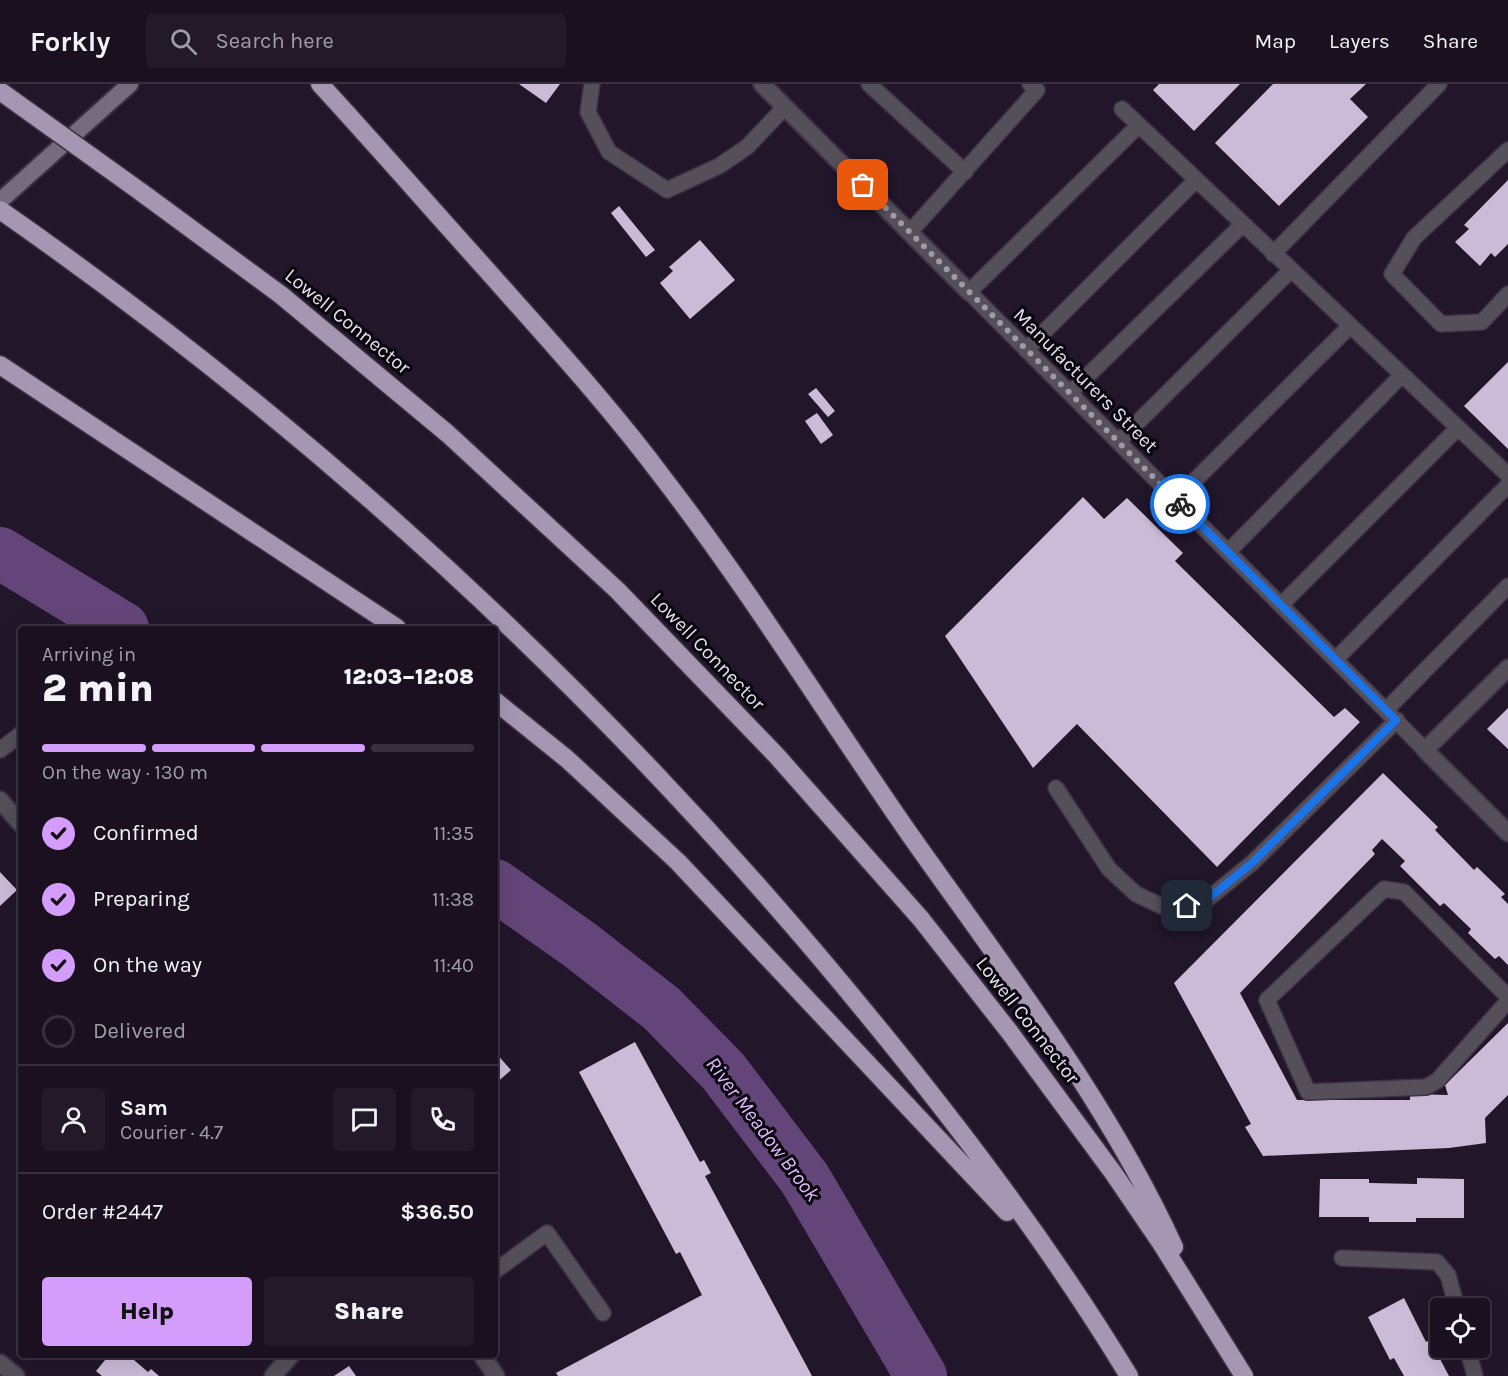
<!DOCTYPE html>
<html lang="en">
<head>
<meta charset="utf-8">
<style>
	:root { --surface:#1a1020; --page:#231929; --text:#f1f3f6; --muted:#9f9da5; --line:#38303e; --accent:#d49cfb }
	body { margin:0; font-family:Karla,sans-serif; background:var(--page); color:var(--text); height:100vh; display:flex; flex-direction:column; font-size:22px; white-space:nowrap }
	* { box-sizing:border-box; margin:0 }
	p { font-size:20px; color:var(--muted) }
	.icon { flex:none; width:33px; height:33px; fill:none; stroke:currentColor; stroke-width:2; stroke-linecap:round; stroke-linejoin:round }
	.map { position:relative; flex:1; overflow:hidden }
	.drawer { position:absolute; left:18px; top:542px; width:480px; height:732px; display:flex; flex-direction:column; background:var(--surface); border-radius:6px; box-shadow:0 6px 24px #0002,0 0 0 2px var(--line) }
	.drawer>* { flex:none }
	.tools { position:absolute; left:1430px; top:1214px; display:grid; gap:12px }
	.tools a { display:grid; place-items:center; width:60px; height:60px; border-radius:6px; background:var(--surface); box-shadow:0 6px 24px #0002,0 0 0 2px var(--line); font-size:30px }
	.pin { position:absolute; display:grid; place-items:center; width:51px; height:51px; color:#fff; margin:-26px; border-radius:12px; box-shadow:0 3px 9px #0006 }
	.courier { position:absolute; display:grid; place-items:center; width:60px; height:60px; margin:-30px; border:4px solid #1a73e8; border-radius:50%; background:#fff; color:#222; box-shadow:0 2px 8px #0007 }
	.headline em { font-style:normal; font-weight:800 }
	.headline div { display:flex; flex-direction:column-reverse }
	.headline { display:flex; align-items:center; justify-content:space-between; height:102px; padding:0 24px }
	h1 { font-size:39px; font-weight:800; line-height:45px }
	.bar { display:grid; grid-template-columns:repeat(4,1fr); gap:9px 6px; align-content:center; height:72px; padding:0 24px }
	.bar i { height:8px; border-radius:4px; background:var(--line) }
	.bar .active { background:var(--accent) }
	.bar p { grid-column:span 4 }
	.line { display:flex; align-items:center; gap:15px; padding:0 24px; border-top:2px solid var(--line) }
	.line div { flex:1 }
	.round { display:grid; place-items:center; flex:none; width:63px; height:63px; border-radius:6px; background:var(--page) }
	ol { padding:0 24px; list-style:none }
	li { display:flex; align-items:center; gap:18px; height:66px }
	li p { margin-inline-start:auto }
	li .icon { padding:6px; border-radius:50%; background:var(--accent); color:#111; stroke-width:4 }
	li:last-child { color:var(--muted) }
	li i { width:33px; height:33px; border:3px solid var(--line); border-radius:50% }
	.button { display:flex; gap:12px; margin-top:auto; padding:12px 24px }
	.button a { flex:1; height:69px; border-radius:6px; background:var(--accent); color:#111; font-size:24px; font-weight:800; line-height:69px; text-align:center }
	.button a+a { background:var(--page); color:var(--text) }
	header { display:flex; align-items:center; gap:36px; box-sizing:border-box; height:84px; padding:0 30px; background:var(--surface); border-bottom:2px solid var(--line) }
	header strong { font-size:28px }
	nav { display:flex; gap:33px; margin-inline-start:auto; font-size:21px }
	.search { width:420px; height:54px; background:var(--page); display:flex; align-items:center; gap:15px; box-sizing:border-box; padding:0 21px; border-radius:6px; color:var(--muted); font-size:22px }
	.map>svg:first-child { display:block }
</style>
</head>
<body>
<header>
<strong>Forkly</strong>
<div class="search"><svg class="icon" aria-label="search" viewBox="0 0 24 24"><circle cx="10" cy="10" r="6"/><path d="M15 15l6 6"/></svg>Search here</div>
<nav><a>Map</a><a>Layers</a><a>Share</a></nav>
</header>
<div class="map">
<svg width="1508" height="1292" viewBox="0 0 1508 1292">
	<rect width="100%" height="100%" fill="#22162a"/>
	<g fill="none" stroke-linecap="round" stroke-linejoin="round">
		<path stroke="#644579" stroke-width="52" d="M0,469L123,544
			M495,801L580,861L661,924L723,987L805,1095L921,1292"/>
	</g>
	<path fill="#cbbbd7" d="M519,0H560L546,19Z
		M1159,0H1240L1194,47L1153,6Z
		M1273,0H1366L1350,15L1368,33L1279,122L1215,59Z
		M1508,96V160L1495,173L1491,169L1480,182L1455,158L1469,145L1464,141Z
		M619,122L655,166L646,173L611,129Z
		M700,156L735,196L690,235L660,199L673,187L669,183Z
		M1508,278V365L1464,322Z
		M816,304L835,327L828,333L808,310Z
		M817,329L833,351L821,360L805,337Z
		M1083,413L1104,435L1127,414L1183,469L1175,477L1334,633L1345,624L1360,638L1217,783L1077,640L1033,684L945,552Z
		M1508,624V665L1487,645Z
		M1383,689L1438,743L1435,746L1474,786L1477,783L1505,810L1501,813L1508,820V881L1499,872L1495,875L1468,849L1471,845L1444,819L1440,822L1400,782L1405,777L1382,755L1372,766L1375,770L1240,909L1297,1016H1410V1010L1448,1011L1445,1001L1508,939V1011L1485,1034L1486,1059L1449,1064L1263,1072L1245,1043L1251,1040L1174,899Z
		M0,788L17,806L0,822Z
		M635,958L700,1078L704,1076L711,1089L705,1092L812,1292H558L556,1289L702,1211L680,1168L676,1170L579,988Z
		M495,968L511,986L495,1000Z
		M1417,1094L1464,1095V1134H1416V1138H1369V1133H1319L1320,1095H1369V1099L1417,1100Z
		M1404,1214L1426,1258L1430,1256L1449,1292H1404L1394,1274L1390,1276L1368,1233Z
		M110,1270H127L148,1288L151,1285L159,1292H102L96,1287Z
		M349,1282L356,1292H334Z"/>
	<g fill="none" stroke-linecap="round" stroke-linejoin="round">
		<g stroke="#3d3245" stroke-width="18">
			<path id="service" d="M592,0L588,28L609,68L667,106L719,82L747,63L785,23
				M869,0L965,88
				M1122,25L1508,391
				M1139,41L969,208L1425,666
				M1508,66L1414,154L1392,190L1441,240L1482,238L1508,210
				M910,148L1037,6L1030,0
				M1273,170L1439,0
				M1026,266L1196,96
				M1070,309L1242,141
				M1119,357L1291,186
				M1176,415L1350,242
				M1228,468L1402,291
				M1281,521L1458,344
				M1336,575L1508,401
				M1386,626L1508,502
				M0,666L21,650
				M1056,704L1109,785L1136,810L1170,826L1204,818L1252,779L1397,636
				M1508,913L1404,808L1384,805L1267,916L1308,1008L1426,1003L1437,997L1508,917
				M1342,1174L1437,1178L1448,1191L1457,1224
				M495,1187L547,1149L603,1229
				M1467,1263L1475,1292"/>
		</g>
		<g stroke="#3d3245" stroke-width="20">
			<path id="minor" d="M762,0L969,208
				M1508,584L1425,666L1508,749
				M0,716L21,740
				M481,1270L496,1292
				M0,1279L16,1292
				M273,1292L292,1270"/>
		</g>
		<g stroke="#3d3245" stroke-width="20">
			<path id="secondary" d="M0,117L130,0"/>
		</g>
		<g stroke="#3d3245" stroke-width="21">
			<path id="motorway" d="M320,0C376,61 430,123 485,184C546,253 609,321 664,395C751,508 826,630 908,748C1001,880 1107,1016 1174,1163
				M141,108L281,211L448,350L617,506L776,671L921,835L1011,950L1114,1090L1161,1159L1244,1292
				M0,126C303,337 578,588 817,870C929,1003 1038,1142 1129,1292
				M0,281L397,544
				M495,617L567,675L678,778L1007,1128"/>
		</g>
		<use href="#service" stroke="#554f5a" stroke-width="15"/>
		<use href="#minor" stroke="#554f5a" stroke-width="16"/>
		<use href="#secondary" stroke="#756c7d" stroke-width="16"/>
		<use href="#motorway" stroke="#a596b1" stroke-width="18"/>
		<g stroke="#3d3245" stroke-width="21" stroke-linecap="butt">
			<path id="motorway-bridge" d="M0,7L141,108"/>
		</g>
		<use href="#motorway-bridge" stroke="#a596b1" stroke-width="18"/>
	</g>
	<g fill="none" stroke-linecap="round" stroke-linejoin="round">
		<path stroke="#a198a9" stroke-width="6" stroke-dasharray="0 10.8" d="M863,101L1180,420"/>
		<path stroke="#1a73e8" stroke-width="8" d="M1180,420L1396,636L1252,779L1204,818L1187,822"/>
	</g>
	<g text-anchor="middle" stroke-width="6" stroke-linejoin="round" paint-order="stroke">
		<g font-size="20" fill="#e6deed" stroke="#09050c">
			<text transform="translate(348 237) rotate(39)" y="7">Lowell Connector</text>
			<text transform="translate(1086 296) rotate(45)" y="7">Manufacturers Street</text>
			<text transform="translate(708 567) rotate(46)" y="7">Lowell Connector</text>
			<text transform="translate(1028 936) rotate(52)" y="7">Lowell Connector</text>
		</g>
		<g font-size="21" font-style="italic" fill="#ddb8f9" stroke="#09050c">
			<text transform="translate(763 1045) rotate(53)" y="7">River Meadow Brook</text>
		</g>
	</g>
</svg>
<div class="tools">
<a><svg class="icon" aria-label="locate" viewBox="0 0 24 24"><circle cx="12" cy="12" r="6"/><path d="M12 2v4M12 18v4M2 12h4M18 12h4"/></svg></a>
</div>
<div class="pin" style="left:863px;top:101px;background:#ea580c"><svg class="icon" aria-label="bag" viewBox="0 0 24 24"><path d="M5 8h14l-1 12H6zM9 8a3 3 0 0 1 6 0"/></svg></div>
<div class="pin" style="left:1187px;top:822px;background:#1f2937"><svg class="icon" aria-label="home" viewBox="0 0 24 24"><path d="M3 11l9-7 9 7M6 9v11h12V9"/></svg></div>
<div class="courier" style="left:1180px;top:420px"><svg class="icon" aria-label="bike" viewBox="0 0 24 24"><circle cx="6" cy="16" r="4"/><circle cx="18" cy="16" r="4"/><path d="M6 16l4-8h5l3 8M10 8l3 8H6M13 5h3"/></svg></div>
<section class="drawer">
<div class="headline"><div><h1>2 min</h1><p>Arriving in</p></div><em>12:03–12:08</em></div>
<div class="bar"><i class="active"></i><i class="active"></i><i class="active"></i><i></i><p>On the way · 130 m</p></div>
<ol>
<li><svg class="icon" aria-label="check" viewBox="0 0 24 24"><path d="M5 12l5 5 9-10"/></svg>Confirmed<p>11:35</p></li>
<li><svg class="icon" aria-label="check" viewBox="0 0 24 24"><path d="M5 12l5 5 9-10"/></svg>Preparing<p>11:38</p></li>
<li><svg class="icon" aria-label="check" viewBox="0 0 24 24"><path d="M5 12l5 5 9-10"/></svg>On the way<p>11:40</p></li>
<li><i></i>Delivered</li>
</ol>
<div class="line" style="height:108px"><a class="round"><svg class="icon" aria-label="person" viewBox="0 0 24 24"><circle cx="12" cy="8" r="4"/><path d="M4 21q1-7 8-7t8 7"/></svg></a><div><b>Sam</b><p>Courier · 4.7</p></div><a class="round"><svg class="icon" aria-label="chat" viewBox="0 0 24 24"><path d="M4 5h16v11H9l-5 4z"/></svg></a><a class="round"><svg class="icon" aria-label="phone" viewBox="0 0 24 24"><path d="M5 4h4l2 5-3 2q2 4 5 5l2-3 5 2v4C11 20 4 13 5 4z"/></svg></a></div>
<div class="line" style="height:78px"><div>Order #2447</div><b>$36.50</b></div>
<div class="button"><a>Help</a><a>Share</a></div>
</section>
</div>
</body>
</html>
